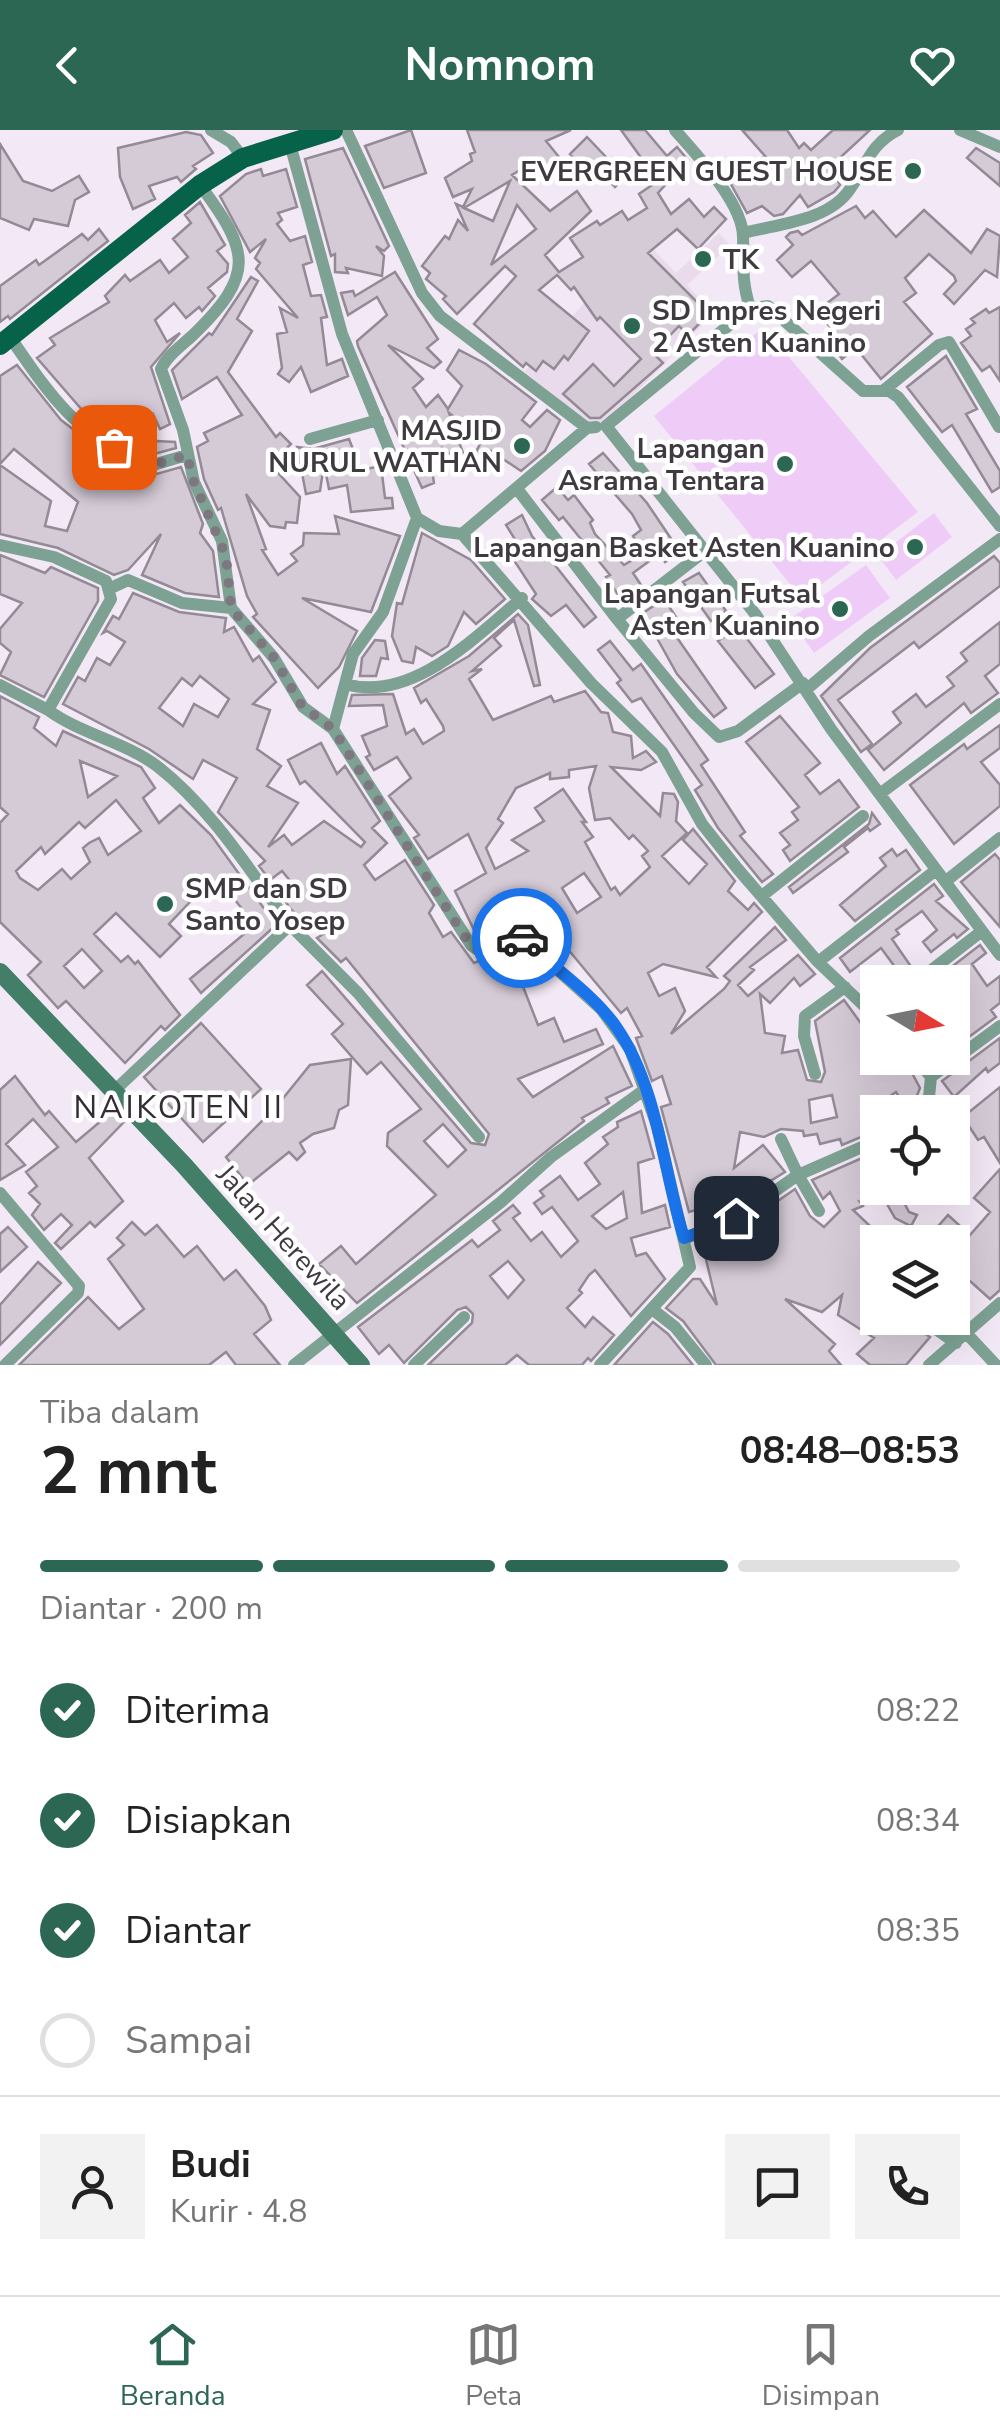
<!DOCTYPE html>
<html lang="id">
<head>
<meta charset="utf-8">
<style>
	:root { --surface:#fff; --page:#f2f2f2; --text:#222; --muted:#767676; --line:#e0e0e0; --accent:#2b6752 }
	body { margin:0; font-family:"Nunito Sans",sans-serif; background:var(--page); color:var(--text); height:100vh; display:flex; flex-direction:column; font-size:38px; white-space:nowrap }
	* { box-sizing:border-box; margin:0 }
	p { font-size:32px; color:var(--muted) }
	.icon { flex:none; width:55px; height:55px; fill:none; stroke:currentColor; stroke-width:2; stroke-linecap:round; stroke-linejoin:round }
	.map { position:relative; height:1235px; overflow:hidden }
	.sheet { display:flex; flex-direction:column; background:var(--surface); flex:1 }
	.sheet>* { flex:none }
	.needle { width:65px; rotate:100deg }
	.controls { position:absolute; left:860px; top:835px; display:grid; gap:20px }
	.controls a { display:grid; place-items:center; width:110px; height:110px; border-radius:0px; background:var(--surface); box-shadow:0 10px 40px #0002; font-size:50px }
	.pin { position:absolute; display:grid; place-items:center; width:85px; height:85px; color:#fff; margin:-42px; border-radius:20px; box-shadow:0 5px 15px #0006 }
	.courier { position:absolute; display:grid; place-items:center; width:100px; height:100px; margin:-50px; border:8px solid #1a73e8; border-radius:50%; background:#fff; color:#222; box-shadow:0 2px 12px #0007 }
	.head em { font-style:normal; font-weight:700 }
	.head div { display:flex; flex-direction:column-reverse }
	.head { display:flex; align-items:center; justify-content:space-between; height:170px; padding:0 40px }
	h1 { font-size:65px; font-weight:700; line-height:75px }
	.bar { display:grid; grid-template-columns:repeat(4,1fr); gap:15px 10px; align-content:center; height:120px; padding:0 40px }
	.bar i { height:12px; border-radius:8px; background:var(--line) }
	.bar .active { background:var(--accent) }
	.bar p { grid-column:span 4 }
	.line { display:flex; align-items:center; gap:25px; padding:0 40px; border-top:2px solid var(--line) }
	.line div { flex:1 }
	.round { display:grid; place-items:center; flex:none; width:105px; height:105px; border-radius:0px; background:var(--page) }
	ol { padding:0 40px; list-style:none }
	li { display:flex; align-items:center; gap:30px; height:110px }
	li p { margin-inline-start:auto }
	li .icon { padding:10px; border-radius:50%; background:var(--accent); color:#fff; stroke-width:4 }
	li:last-child { color:var(--muted) }
	li i { width:55px; height:55px; border:5px solid var(--line); border-radius:50% }
	header { display:flex; justify-content:space-between; align-items:center; height:130px; padding:0 40px; background:var(--accent); color:#fff; font-size:45px; font-weight:700 }
	.tab-bar { display:flex; justify-content:space-around; align-items:center; height:140px; border-top:2px solid var(--line); background:var(--surface); font-size:28px; color:var(--muted) }
	.tab-bar a { display:grid; justify-items:center; gap:5px }
	.tab-bar .active { color:var(--accent) }
	.map>svg:first-child { display:block }
</style>
</head>
<body>
<header><svg class="icon" aria-label="back" viewBox="0 0 24 24"><path d="M15 5l-7 7 7 7"/></svg>Nomnom<svg class="icon" aria-label="heart" viewBox="0 0 24 24"><path d="M12 20l-8-8c-3-5 5-10 8-4 3-6 11-1 8 4z"/></svg></header>
<div class="map">
<svg width="1000" height="1235" viewBox="0 0 1000 1235">
	<rect width="100%" height="100%" fill="#f3e9f6"/>
	<path fill="#eadbec" d="M719,103L730,115L687,155L714,183L606,293L595,297L524,242L591,165L646,112L676,143Z"/>
	<path fill="#efcbf8" d="M764,197L918,382L802,469L654,286Z
		M934,383L952,407L896,450L878,426Z
		M866,435L890,468L814,523L790,489Z"/>
	<path fill="#d5cbd7" stroke="#938a95" stroke-width="2.5" fill-rule="evenodd" d="M411,0L426,43L384,58L365,16Z
		M467,0H571L546,11L559,27L547,37L539,28L512,45L550,81L577,61L591,81L545,125L559,142L583,127L570,108L597,91L600,95L622,81L628,90L647,78L639,64L658,51L621,0H645L667,26L677,17L688,30L658,63L671,84L689,69L704,87L714,77L726,89L698,119L677,99L648,123L709,184L688,205L679,196L653,223L663,233L600,288H590L563,264L593,234L614,256L641,229L600,187L597,190L574,157L571,160L557,145L539,160L589,201L568,230L564,226L554,239L543,231L536,241L526,233L523,237L474,194L516,146L505,136L457,184L443,169L446,166L426,149L430,143L422,136L445,106L449,109L458,90L468,101L456,74L463,77L472,59L453,67L445,48L472,31L470,24L475,22ZM510,51L493,91L464,78ZM517,75L536,99L491,135Z
		M742,0H787L799,18L804,13L811,20L833,0H870L831,36L840,55L834,62L808,77L800,65L783,84L774,86L762,76L747,83L727,47L765,26Z
		M186,2L201,5L213,23L193,36L196,39L181,52L177,47L149,56L155,69L133,79L120,47L118,18Z
		M587,7L625,47L615,57L586,28L578,33L570,24Z
		M0,14L23,51L52,61L79,46L89,62L75,70L68,96L34,89L29,100L0,88Z
		M343,18L389,116L384,121L376,116L384,126L382,146L346,138L348,143L335,142V124L331,126L305,29Z
		M976,18L1000,33V56L967,28Z
		M261,39L263,46L286,39L297,77L278,83L282,90L277,94L290,111L305,106L312,132L303,135L311,166L321,165L327,187L321,188L327,235L342,229L348,246L311,262L301,237L289,252L278,244L282,238L277,204L287,202L280,178L298,188L256,139L260,133L255,128L266,109L250,122L220,66L246,44Z
		M200,72L225,115L217,121L228,134L227,142L208,158L215,166L202,181L199,177L186,188L174,173L155,190L167,212L180,203L151,237L170,294L160,299L153,284L135,304L141,308L135,311L153,318L157,311L175,312L176,318L147,326L90,289L37,228L55,215L50,208L109,172L105,166L125,145L130,151L160,130L169,143L188,127L173,109L191,93L185,85Z
		M856,76L865,88L873,81L896,107L924,80L971,123L987,99L1000,106L997,147L985,140L954,174L944,164L956,151L954,146L929,124L905,148L916,163L904,172L932,204L881,249L856,218L842,229L835,219L828,207L834,203L818,180L839,164L811,131L792,147L777,130L793,115L786,107L790,103L798,101L802,105Z
		M99,99L108,111L10,189L8,186L0,192V156L36,130L39,135L82,104L88,110Z
		M395,142L438,209L427,218L441,232L434,238L388,215L423,249L413,258L426,277L438,265L448,279L462,256L447,240L459,220L486,234L536,272L522,290L530,297L547,280L560,290L545,321L521,341L491,321L478,340L470,334L483,308L449,283L463,323L453,326L441,317L448,328L431,334L434,353L422,358L358,216L357,211L387,185L377,167L348,185L341,163L353,161L355,166Z
		M251,147L258,151L237,189L252,201L228,242L276,307L280,303L291,314L270,334L300,367L297,393L286,392L285,398L270,396L246,364L266,419L262,420L278,445L297,431L291,424L303,415L304,403L339,404L335,386L400,406L371,482L302,468L357,501L339,537L318,558L253,487L257,484L247,466L221,378L218,380L204,349L197,317L208,311L204,303L242,285L217,247L182,269L172,240L209,203L212,205Z
		M1000,177V251L990,236L982,241L961,213L971,206L966,199L975,193L971,189L986,179L989,183Z
		M946,226L977,279L966,284L1000,341V357L992,362L952,295L942,302L907,257Z
		M17,235L61,290L116,332L146,347L181,337L203,394L200,403L213,421L219,467L185,463L142,445L161,404L128,440L114,445L58,418L0,404V335L51,371L45,396L67,401L78,372L14,319L0,334V246Z
		M349,309L361,340L381,336L385,368H392L393,378L351,382L347,355L329,359L324,334L320,361L306,364L297,317L313,319Z
		M603,323L647,373L680,422L665,432L659,424L633,443L641,455L621,469L606,447L610,445L563,387L559,390L542,370L557,357L568,370L574,365L593,390L590,393L595,404L624,435L644,423L633,406L641,400L632,384L589,334Z
		M522,385L532,406L596,487L584,497L566,475L551,486L532,469L536,464L506,418L516,411L506,395Z
		M422,403L471,430L505,469L476,494L464,482L448,516L432,526L416,517L413,533L402,531L392,506L397,473L402,474Z
		M0,425L45,443L51,437L98,458V471L44,567L0,545L11,522L0,513V499L22,473L0,464Z
		M994,426L1000,433V456L919,518L914,512L838,570L872,614L861,622L821,566L870,518Z
		M699,443L726,481L711,491L683,452Z
		M133,463L179,482L226,488L224,502L234,497L253,531L259,526L276,552L253,574L270,580L257,619L281,636L267,656L298,673L268,717L284,705L292,715L324,691L361,717L365,712L305,651L300,654L288,630L321,613L337,644L345,636L380,691L372,698L387,713L364,735L375,750L405,730L434,775L429,783L443,807L451,802L474,833L516,816L534,832L540,845L522,854L538,895L554,888L564,912L596,899L603,914L518,949L533,967L613,916L632,956L606,968L609,973L582,988L584,991L357,1173L319,1134L341,1116L356,1134L436,1065L387,1016L388,1003L421,979L381,932L367,944L332,904L343,894L307,855L322,841L471,1013L485,1015L489,1004L346,828L341,832L317,808L325,803L312,784L302,791L289,777L284,769L296,758L282,741L270,750L259,736L265,731L218,682L237,648L203,630L193,649L149,619L63,574L78,547L85,551L97,528L110,535L125,512L107,501L103,503L113,486L119,489ZM200,546L229,569L218,587L194,574L183,596L159,578L182,548L192,556ZM443,994L466,1020L448,1037L424,1011Z
		M664,469L680,493L671,499L726,578L714,587L677,544L643,483Z
		M518,484L528,495L540,555L534,556L514,490L494,508L501,516L472,541L482,539L469,549L493,590L551,566L554,572L585,561L601,582L608,583L613,602L631,606L633,628L646,621L656,632L641,640L611,637L660,686L663,663L674,664L678,672L676,691L687,703L662,726L689,754L707,734L683,710L693,699L735,751L728,761L748,780L754,773L762,782L707,837L716,847L663,834L648,843L659,866L675,858L685,881L671,904L724,859L730,851L724,846L775,797L786,810L750,837L754,840L738,855L748,866L798,825L815,844L800,856L794,848L770,873L760,864L765,903L785,906L782,923L798,920L807,950L821,952L825,942L815,891L844,870L865,899L870,896L878,900V928H904L920,958L914,973L906,978L896,962L878,974V1000L842,1015L840,1009L820,1014L817,1004L804,1006L803,1001L781,999L764,1007L740,1002L734,1038L763,1015L785,1042L714,1086L706,1088L703,1078L689,1082L661,977L671,974L662,946L652,951L636,908L642,906L627,878L621,883L532,776L477,806L455,761L486,743L468,704L428,729L414,708L419,705L389,666L411,648L397,627L374,640L366,627L370,625L362,606L387,596L383,575L349,576L352,565L393,564L406,604L414,599L423,614L444,601L443,596L426,569L421,573L414,558L469,526ZM596,636L589,658L595,690L610,688L629,709L633,705L648,721L642,726L650,737L620,765L615,757L611,760L585,712L593,707L582,692H586L563,659L535,678L544,691L512,710L528,721L495,739L486,718L503,693L498,689L516,658L550,643V649L569,647V640ZM584,743L601,767L577,783L562,758ZM832,965L837,987L811,993L809,970Z
		M1000,492V534L985,546L998,563L971,583L964,573L884,640L868,620L901,593L893,582L916,564L926,577L954,556L947,547L967,531L961,523Z
		M738,497L774,544L755,558L718,511Z
		M375,510L385,511L388,529L381,528L376,546H360L362,528Z
		M610,511L633,540L641,534L708,630L701,635L745,702L740,706L773,744L762,752L718,698L695,660L702,655L641,568L632,572L617,553L621,550L598,520Z
		M0,566L39,587L34,598L56,616L63,601L141,637L155,658L143,668L159,693L180,675L211,705L276,795L201,863L190,849L255,795L227,760L224,763L211,750L169,794L181,806L160,827L116,783L94,804L121,832L128,826L135,834L138,831L180,885L165,900L161,896L125,933L66,871L58,878L28,845L41,832L0,792V693L8,684L0,677ZM80,631L117,646L88,667ZM116,670L141,701L108,725L99,708L89,713L83,718L90,732L71,749L62,739L38,760L20,748L16,741L41,717L45,724L79,692L85,698ZM82,819L102,841L84,858L64,836Z
		M780,586L820,633L805,645L820,664L839,650L859,677L790,731L783,720L790,715L780,703L798,690L792,682L799,677L746,612Z
		M1000,595V618L981,632L1000,655V676L954,714L910,655L964,614L967,619Z
		M872,683L880,694L870,701L868,698L844,717L848,722L793,763L789,757L869,694Z
		M892,719L897,726L906,720L920,740L855,791L840,775L886,736L880,728Z
		M995,724L1000,730V797L961,752Z
		M934,754L943,766L936,771L968,799L957,808L954,804L931,822L923,812L937,800L922,781L896,800L899,804L892,809L912,838L894,852H878V867L873,871L863,860L895,837L881,818L850,842L840,828Z
		M980,815L986,823L972,834L987,856L1000,846V873L991,880L996,887L958,915L952,907V852H932Z
		M201,893L261,959L203,1012L144,947Z
		M1000,908V933L988,942L986,938L954,967L942,951Z
		M351,929L348,975L339,980L334,998L313,1004L300,1013L305,1022L297,1030L289,1022L248,1055L226,1027L276,977L310,935Z
		M15,946L45,985L49,981L76,1012L114,980L124,992L89,1028L123,1071L95,1097L90,1092L61,1119L55,1113L72,1095L61,1084L44,1100L32,1085L40,1074L29,1063L37,1056L26,1042L58,1017L33,989L6,1014L25,1035L0,1050V960Z
		M1000,957V1033L984,1007L978,1010L963,987Z
		M641,981L654,1028L638,1033L642,1083L665,1075L670,1097L631,1108L636,1126L646,1123L665,1149L631,1186L595,1140L589,1145L579,1160L582,1163L567,1178L585,1197L593,1187L614,1205L591,1231L588,1228L582,1235H529L517,1225L505,1235H428L472,1193L473,1184L466,1177L457,1180L404,1233L389,1215L379,1224L358,1197L472,1110L478,1117L500,1100L493,1091L513,1075L520,1083L513,1088L531,1111L542,1102L561,1127L578,1111L552,1077L542,1084L534,1073L544,1066L540,1061L560,1046L578,1070L600,1054L585,1033L608,1014L603,1007L618,997L617,992ZM623,1062L627,1088L606,1099L592,1086ZM508,1131L524,1150L508,1168L490,1146Z
		M878,1021V1058H906L898,1061L909,1082L917,1085L911,1096L895,1088L883,1067L866,1074L860,1072L863,1076L853,1080L887,1112H878V1144L866,1160L878,1168V1181L871,1191L889,1200L900,1188L930,1207L906,1235H870L857,1224L874,1208L838,1185L842,1165L822,1182L785,1169L835,1214L829,1221L841,1235H716L683,1191L666,1178L693,1149H700L717,1175L702,1113L742,1096L795,1059L810,1086L824,1097L840,1081L830,1062L823,1069L812,1050Z
		M1000,1039V1160L990,1169L970,1151L952,1171V1143L957,1137L952,1133V1112H924L948,1085L970,1105L990,1082L974,1068Z
		M132,1092L145,1105L157,1095L184,1127L197,1116L224,1150L236,1140L265,1176L271,1190L254,1204L280,1235H236L226,1222L209,1235H19L88,1167L119,1199L144,1179L108,1129L124,1115L117,1108Z
		M8,1097L27,1117L0,1142V1104Z
		M38,1132L61,1153L0,1215V1175Z
		M653,1192L668,1204L693,1235H614Z"/>
	<g fill="none" stroke-linecap="round" stroke-linejoin="round">
		<path stroke="#7da293" stroke-width="12" d="M211,0L231,12L243,28
			M346,0L422,163L440,186L587,298
			M675,0C696,24 743,73 743,107C744,135 741,149 750,178
			M960,0L1000,17
			M290,14L342,204L417,388L439,401L462,404L591,553L662,622L702,694L737,738L818,832L878,889
			M200,55C250,122 256,144 192,206C181,216 167,226 161,239L183,300L194,352L222,411L231,478L274,528L303,577L333,599L471,815L478,820L509,804L520,806L601,879L630,919L657,996L690,1137L600,1235
			M744,103C778,94 829,91 850,59C867,35 869,15 898,0
			M10,207C55,273 74,300 146,337L187,325
			M883,261L939,215L949,212L999,297
			M310,309L378,290
			M518,360L617,489L705,421
			M1000,396L898,267L889,261H863L768,176L750,178L606,296L756,485L831,599L1000,825
			M462,404L587,298L596,297
			M0,415L54,427L106,451L111,469L48,580C81,604 125,612 157,636C211,678 250,741 290,795L114,961
			M111,458L128,450L182,473L231,478
			M617,489L694,583L719,607L738,601L803,553
			M345,554C412,573 475,507 522,468
			M0,555L48,580
			M807,559L869,506L1000,409
			M333,599L353,524L383,482L417,388
			M881,663L1000,574
			M946,751L1000,708
			M763,765L863,686
			M290,795L358,863L479,1007
			M818,832L936,740
			M916,852L982,801
			M915,928L931,947L929,967L920,982
			M815,944L804,906L805,886L845,857
			M931,947L1000,896
			M0,1063L79,1156L78,1163L5,1235
			M819,1081L798,1045L878,1010
			M684,1109L736,1088L798,1045L781,1009
			M652,1179L675,1197L706,1235
			M920,1188L956,1213
			M967,1204L996,1235
			M294,1235L501,1072L551,1027L644,960
			M414,1235L464,1187
			M929,1235L1000,1173"/>
		<path stroke="#437e68" stroke-width="18" d="M0,842L184,1035L361,1235"/>
		<path stroke="#06634a" stroke-width="20" d="M0,215L200,55L243,28L333,0"/>
	</g>
	<g fill="none" stroke-linecap="round" stroke-linejoin="round">
		<path stroke="#7d777f" stroke-width="10" stroke-dasharray="0 18" d="M114,317L146,337L187,325L194,352L226,426L231,478L274,528L302,576L333,599L470,815L478,820L510,804L522,808"/>
		<path stroke="#1a73e8" stroke-width="12" d="M522,808C552,837 594,864 617,898C658,958 663,1040 684,1108L736,1088"/>
	</g>
	<g fill="#2b6752" stroke="#fff" stroke-width="4">
		<circle cx="913" cy="41" r="10"/>
		<circle cx="703" cy="129" r="10"/>
		<circle cx="632" cy="196" r="10"/>
		<circle cx="522" cy="316" r="10"/>
		<circle cx="785" cy="334" r="10"/>
		<circle cx="915" cy="417" r="10"/>
		<circle cx="840" cy="479" r="10"/>
		<circle cx="165" cy="774" r="10"/>
	</g>
	<g text-anchor="middle" stroke-width="9" stroke-linejoin="round" paint-order="stroke">
		<g font-size="28" font-weight="bold" fill="#3e3a3f" stroke="#fff" text-anchor="end">
			<text x="893" y="51">EVERGREEN GUEST HOUSE</text>
			<text x="723" y="139" text-anchor="start">TK</text>
			<text x="652" y="190" text-anchor="start">SD Impres Negeri<tspan x="652" dy="32">2 Asten Kuanino</tspan></text>
			<text x="502" y="310">MASJID<tspan x="502" dy="32">NURUL WATHAN</tspan></text>
			<text x="765" y="328">Lapangan<tspan x="765" dy="32">Asrama Tentara</tspan></text>
			<text x="895" y="427">Lapangan Basket Asten Kuanino</text>
			<text x="820" y="473">Lapangan Futsal<tspan x="820" dy="32">Asten Kuanino</tspan></text>
			<text x="185" y="768" text-anchor="start">SMP dan SD<tspan x="185" dy="32">Santo Yosep</tspan></text>
		</g>
		<g font-size="28" fill="#3e3a3f" stroke="#fff">
			<text transform="translate(284 1107) rotate(48)" y="10">Jalan Herewila</text>
		</g>
		<g font-size="32" letter-spacing="2.5" fill="#342d36" stroke="#fff">
			<text x="179" y="988">NAIKOTEN II</text>
		</g>
	</g>
</svg>
<div class="controls">
<a><svg class="needle" viewBox="-14 -14 28 28"><path d="M0-13l5 13h-10z" fill="#e53935"/><path d="M0 13l5-13h-10z" fill="#767676"/></svg></a>
<a><svg class="icon" aria-label="locate" viewBox="0 0 24 24"><circle cx="12" cy="12" r="6"/><path d="M12 2v4M12 18v4M2 12h4M18 12h4"/></svg></a>
<a><svg class="icon" aria-label="layers" viewBox="0 0 24 24"><path d="M12 4l9 5-9 5-9-5zM3 14l9 5 9-5"/></svg></a>
</div>
<div class="pin" style="left:114px;top:317px;background:#ea580c"><svg class="icon" aria-label="bag" viewBox="0 0 24 24"><path d="M5 8h14l-1 12H6zM9 8a3 3 0 0 1 6 0"/></svg></div>
<div class="pin" style="left:736px;top:1088px;background:#1f2937"><svg class="icon" aria-label="home" viewBox="0 0 24 24"><path d="M3 11l9-7 9 7M6 9v11h12V9"/></svg></div>
<div class="courier" style="left:522px;top:808px"><svg class="icon" aria-label="car" viewBox="0 0 24 24"><path d="M5 17H2v-5l4-1 3-4h7l3 4 3 1v5h-3M9 17h6M6 11h13"/><circle cx="7" cy="17" r="2"/><circle cx="17" cy="17" r="2"/></svg></div>
</div>
<section class="sheet">
<div class="head"><div><h1>2 mnt</h1><p>Tiba dalam</p></div><em>08:48–08:53</em></div>
<div class="bar"><i class="active"></i><i class="active"></i><i class="active"></i><i></i><p>Diantar · 200 m</p></div>
<ol>
<li><svg class="icon" aria-label="check" viewBox="0 0 24 24"><path d="M5 12l5 5 9-10"/></svg>Diterima<p>08:22</p></li>
<li><svg class="icon" aria-label="check" viewBox="0 0 24 24"><path d="M5 12l5 5 9-10"/></svg>Disiapkan<p>08:34</p></li>
<li><svg class="icon" aria-label="check" viewBox="0 0 24 24"><path d="M5 12l5 5 9-10"/></svg>Diantar<p>08:35</p></li>
<li><i></i>Sampai</li>
</ol>
<div class="line" style="height:180px"><a class="round"><svg class="icon" aria-label="person" viewBox="0 0 24 24"><circle cx="12" cy="8" r="4"/><path d="M4 21q1-7 8-7t8 7"/></svg></a><div><b>Budi</b><p>Kurir · 4.8</p></div><a class="round"><svg class="icon" aria-label="chat" viewBox="0 0 24 24"><path d="M4 5h16v11H9l-5 4z"/></svg></a><a class="round"><svg class="icon" aria-label="phone" viewBox="0 0 24 24"><path d="M5 4h4l2 5-3 2q2 4 5 5l2-3 5 2v4C11 20 4 13 5 4z"/></svg></a></div>
</section>
<nav class="tab-bar">
<a class="active"><svg class="icon" aria-label="home" viewBox="0 0 24 24"><path d="M3 11l9-7 9 7M6 9v11h12V9"/></svg>Beranda</a>
<a><svg class="icon" aria-label="map" viewBox="0 0 24 24"><path d="M3 6l6-2 6 2 6-2v14l-6 2-6-2-6 2zM9 4v14M15 6v14"/></svg>Peta</a>
<a><svg class="icon" aria-label="saved" viewBox="0 0 24 24"><path d="M7 4h10v16l-5-4-5 4z"/></svg>Disimpan</a>
</nav>
</body>
</html>
